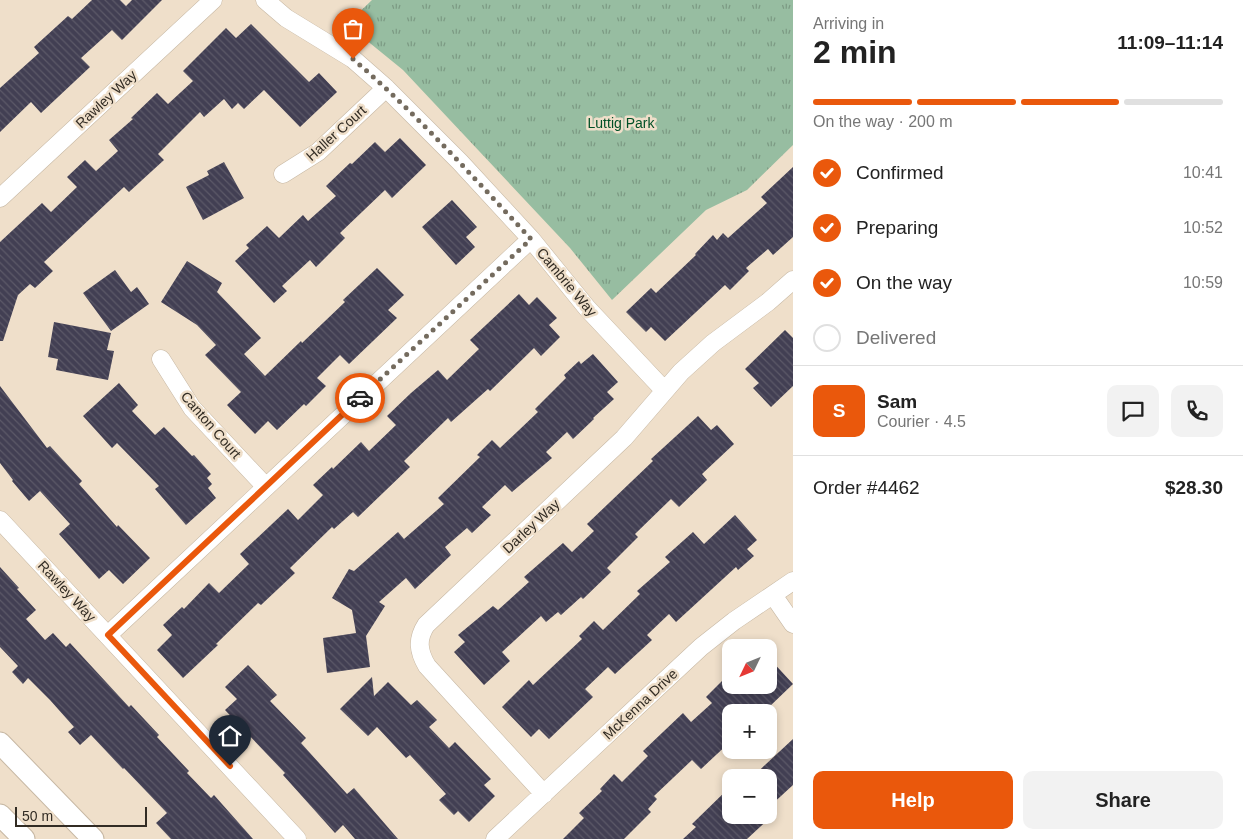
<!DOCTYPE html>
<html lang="en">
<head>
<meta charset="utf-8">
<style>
	:root { --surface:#fff; --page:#f2f2f2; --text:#222; --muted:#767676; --line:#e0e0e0; --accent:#ea580c }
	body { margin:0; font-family:Helvetica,sans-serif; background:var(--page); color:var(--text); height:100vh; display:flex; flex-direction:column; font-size:19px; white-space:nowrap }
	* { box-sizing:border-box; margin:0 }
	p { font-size:16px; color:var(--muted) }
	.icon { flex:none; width:28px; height:28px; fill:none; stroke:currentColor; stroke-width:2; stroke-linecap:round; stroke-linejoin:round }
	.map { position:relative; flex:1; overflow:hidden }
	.side { display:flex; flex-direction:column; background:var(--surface); width:450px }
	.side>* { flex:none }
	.needle { width:32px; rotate:227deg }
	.fabs { position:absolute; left:722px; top:639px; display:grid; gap:10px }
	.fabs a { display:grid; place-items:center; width:55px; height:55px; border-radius:10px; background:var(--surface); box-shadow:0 2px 8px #0003; font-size:25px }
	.scale { position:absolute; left:15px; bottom:12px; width:132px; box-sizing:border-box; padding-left:5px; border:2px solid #322c24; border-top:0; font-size:14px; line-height:18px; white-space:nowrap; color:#322c24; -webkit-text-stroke:4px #efdfca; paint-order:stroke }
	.pin { position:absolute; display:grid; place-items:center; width:42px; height:42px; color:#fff; margin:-51px -21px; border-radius:50% 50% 50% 0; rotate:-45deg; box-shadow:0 0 5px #0007 }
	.pin .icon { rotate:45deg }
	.courier { position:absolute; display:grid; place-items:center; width:50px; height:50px; margin:-25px; border:4px solid #ea580c; border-radius:50%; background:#fff; color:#222; box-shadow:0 1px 6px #0007 }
	.head em { font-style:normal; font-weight:700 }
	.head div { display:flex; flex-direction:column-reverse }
	.head { display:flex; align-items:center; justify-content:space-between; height:85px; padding:0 20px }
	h1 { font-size:32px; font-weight:700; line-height:38px }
	.bar { display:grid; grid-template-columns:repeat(4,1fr); gap:8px 5px; align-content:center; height:60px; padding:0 20px }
	.bar i { height:6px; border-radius:4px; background:var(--line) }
	.bar .active { background:var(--accent) }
	.bar p { grid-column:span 4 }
	.line { display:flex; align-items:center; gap:12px; padding:0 20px; border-top:1px solid var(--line) }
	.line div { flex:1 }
	.round { display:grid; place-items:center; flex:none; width:52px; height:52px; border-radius:10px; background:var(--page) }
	ol { padding:0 20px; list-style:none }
	li { display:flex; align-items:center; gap:15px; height:55px }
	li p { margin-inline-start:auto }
	li .icon { padding:5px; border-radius:50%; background:var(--accent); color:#fff; stroke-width:4 }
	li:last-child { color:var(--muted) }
	li i { width:28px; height:28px; border:2px solid var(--line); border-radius:50% }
	.button { display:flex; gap:10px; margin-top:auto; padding:10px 20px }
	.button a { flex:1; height:58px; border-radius:10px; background:var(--accent); color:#fff; font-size:20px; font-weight:700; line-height:58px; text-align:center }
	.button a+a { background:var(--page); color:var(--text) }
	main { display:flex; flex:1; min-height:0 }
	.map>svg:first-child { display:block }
</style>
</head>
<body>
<main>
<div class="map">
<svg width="793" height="839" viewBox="0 0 793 839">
	<defs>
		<pattern id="park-tufts" width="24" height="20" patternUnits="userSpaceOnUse" patternTransform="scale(1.25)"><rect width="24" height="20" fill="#97bda1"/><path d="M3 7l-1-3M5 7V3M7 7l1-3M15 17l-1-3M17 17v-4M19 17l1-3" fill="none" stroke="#7c9a83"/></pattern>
		<pattern id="building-back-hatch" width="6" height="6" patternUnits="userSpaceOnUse" patternTransform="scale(1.25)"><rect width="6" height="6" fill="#423f53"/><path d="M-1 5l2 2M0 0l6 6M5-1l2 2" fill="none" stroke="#5c5968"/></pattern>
	</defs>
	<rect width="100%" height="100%" fill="#efdfca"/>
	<path fill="url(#park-tufts)" d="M372,0H793V145L747,190L706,210L612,300L570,248L403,70L360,35L341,30Z"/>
	<path fill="url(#building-back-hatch)" d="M92,0H120L126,6L132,0H162L122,40L112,30L81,58L90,67L41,113L31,102L0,132V88L39,53L34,47L68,16L72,19Z
		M251,24L309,82L319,73L337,92L300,127L264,90L244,109L238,103L232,109L224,99L204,117L200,112L158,154L164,160L129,192L124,187L44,262L53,271L35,288L30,284L18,295L3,341H0V242L42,203L51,212L77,187L67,177L85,160L96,171L118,151L109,140L133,119L131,118L157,93L168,104L193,81L183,71L226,28L236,38Z
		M400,138L426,165L392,198L385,190L340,233L345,238L316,267L310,260L282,286L287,291L274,303L235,261L249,248L246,245L267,226L279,238L303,215L308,221L336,196L326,186L350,163L352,164L375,142L385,152Z
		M224,162L244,198L203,220L186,187L209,175L207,171Z
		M793,167V237L773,255L768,249L746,268L749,271L730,290L725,285L665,341L651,327L646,332L626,312L651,288L656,293L696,255L695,254L713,235L717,240L723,233L728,238L767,203L761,197Z
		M452,200L477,227L466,237L475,247L456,265L422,227Z
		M187,261L222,283L217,292L261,338L244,354L265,376L301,341L302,343L345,302L343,300L377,268L404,295L388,310L397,318L349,364L340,355L317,378L326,386L306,406L304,404L277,430L268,421L255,434L227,405L241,392L205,355L216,345L197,325L161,302Z
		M115,270L131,292L137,287L149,304L111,331L83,293Z
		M519,294L529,305L537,297L557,318L549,325L560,337L541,356L534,348L490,391L488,389L451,422L448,418L404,461L410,467L358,517L353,512L334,529L332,527L290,568L295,573L261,605L258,603L216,644L218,645L183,678L157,650L172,635L163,625L182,607L184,609L209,583L219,593L249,564L240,554L288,509L298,520L323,495L313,485L332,467L333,469L361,442L369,451L396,425L387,416L411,393L438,370L447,380L479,349L470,340Z
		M54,322L111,333L107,350L114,351L108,380L56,370L58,359L48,357Z
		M785,330L793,338V386L771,407L753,388L759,383L745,369Z
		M593,354L618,382L607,392L614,399L593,418L594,419L573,439L567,432L546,452L552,458L512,492L505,485L482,507L491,515L472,533L467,528L445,547L451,555L415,589L406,578L379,602L385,606L366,636L370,667L327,673L323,638L356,633L352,610L332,598L349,569L354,571L398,532L404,539L444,504L438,498L480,457L477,455L492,440L500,448L538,412L535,409L566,378L564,375L579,361L581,364Z
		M119,383L138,405L132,411L155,435L164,427L192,456L194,455L211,474L207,478L212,484L208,488L216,498L186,525L155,489L159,486L117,443L112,448L83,416Z
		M0,386L47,448L50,446L82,481L79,484L117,527L118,525L150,558L123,584L109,570L99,579L59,534L70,524L40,491L29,501L12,481L13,480L0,463Z
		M698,416L711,430L717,425L734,444L702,474L707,480L679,507L671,499L635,534L638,537L607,568L611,572L583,599L581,597L561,615L558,612L546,622L541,616L502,652L510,661L484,685L454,652L465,642L458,635L493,606L498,610L529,582L524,577L563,543L572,552L594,531L587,524L653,461L651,459Z
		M735,515L757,540L747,549L754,556L738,570L736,567L676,622L669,614L647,635L652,640L615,674L608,667L585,689L593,697L549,739L539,729L531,737L502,707L529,680L533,685L582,639L579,636L594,621L603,630L640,594L637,591L670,562L665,557L693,532L704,544Z
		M0,567L19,588L17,589L36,610L26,619L45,640L53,633L66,647L70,643L129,707L131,705L159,735L157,737L189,771L187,773L211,798L214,795L253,839H171L156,823L167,813L124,768L123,769L91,735L80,745L68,732L74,727L50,700L28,678L23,684L12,672L18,666L0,647Z
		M769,658L793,684L768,708L764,704L756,712H731V741L701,769L692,760L654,796L657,799L648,809L651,812L624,839H563L584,818L579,813L602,791L600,789L614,774L622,782L648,756L643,751L683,713L691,722L712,703L706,697L725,678L731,685H769Z
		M248,665L277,695L270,701L306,738L301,743L347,794L354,788L398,839H355L343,825L335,833L283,775L285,773L225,710L237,699L225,687Z
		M372,677L374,696L388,682L411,705L417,700L437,720L429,727L449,748L455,742L491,779L484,785L495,796L469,822L458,811L454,815L439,800L446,794L410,755L406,758L377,727L368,736L340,709Z
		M793,739V785L769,807V778H751Z
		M731,786V815H773L747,839H683L696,827L692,824Z"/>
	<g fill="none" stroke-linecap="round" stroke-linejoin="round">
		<g stroke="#c7b8a4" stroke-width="19">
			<path id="minor" d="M265,0L286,18L353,59L386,88L460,162L531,239L587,308L664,390
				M283,174L318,152L386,88
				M0,198L213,0
				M161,359L192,408L266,487
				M0,520L297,839
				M773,595L793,624
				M108,635L531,239
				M544,794L427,666C418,651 417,639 426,625L624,438L681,372L713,343L768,302L793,280
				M495,839L701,647L734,621L793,581"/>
		</g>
		<g stroke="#c7b8a4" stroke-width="23">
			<path id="major" d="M0,743L93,839
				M0,815L24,839"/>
		</g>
		<use href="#minor" stroke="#fff" stroke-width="18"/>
		<use href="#major" stroke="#fff" stroke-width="21"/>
	</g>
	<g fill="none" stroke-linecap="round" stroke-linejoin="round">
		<path stroke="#746b5e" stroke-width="5" stroke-dasharray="0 9" d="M353,59C417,114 473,177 531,239L360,398"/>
		<path stroke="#ea580c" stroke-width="6" d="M230,766L108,635L360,398"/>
	</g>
	<g text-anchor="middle" stroke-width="5" stroke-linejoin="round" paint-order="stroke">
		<g font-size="14" fill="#322c24" stroke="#efdfca">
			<text transform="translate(106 99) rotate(-43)" y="5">Rawley Way</text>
			<text transform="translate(336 133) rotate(-42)" y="5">Haller Court</text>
			<text transform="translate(567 282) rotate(50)" y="5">Cambrie Way</text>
			<text transform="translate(211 425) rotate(49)" y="5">Canton Court</text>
			<text transform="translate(531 526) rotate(-43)" y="5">Darley Way</text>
			<text transform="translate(67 591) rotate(47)" y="5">Rawley Way</text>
			<text transform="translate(640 704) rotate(-43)" y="5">McKenna Drive</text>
		</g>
		<g font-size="14" fill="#005027" stroke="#efdfca">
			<text x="621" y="128">Luttig Park</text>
		</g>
	</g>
</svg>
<div class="fabs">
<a><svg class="needle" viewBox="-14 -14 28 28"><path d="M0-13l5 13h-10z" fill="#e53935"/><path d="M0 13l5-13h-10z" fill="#767676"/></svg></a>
<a>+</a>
<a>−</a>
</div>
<div class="scale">50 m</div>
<div class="pin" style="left:353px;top:59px;background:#ea580c"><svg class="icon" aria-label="bag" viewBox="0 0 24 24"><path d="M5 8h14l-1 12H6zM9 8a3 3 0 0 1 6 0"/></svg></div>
<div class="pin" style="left:230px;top:766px;background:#1f2937"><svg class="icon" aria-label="home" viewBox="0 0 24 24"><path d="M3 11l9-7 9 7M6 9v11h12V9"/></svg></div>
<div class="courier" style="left:360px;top:398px"><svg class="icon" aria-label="car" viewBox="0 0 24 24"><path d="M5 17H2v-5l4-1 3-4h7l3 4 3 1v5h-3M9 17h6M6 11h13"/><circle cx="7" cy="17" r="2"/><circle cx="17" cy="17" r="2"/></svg></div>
</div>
<section class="side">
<div class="head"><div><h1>2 min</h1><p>Arriving in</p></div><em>11:09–11:14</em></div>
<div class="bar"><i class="active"></i><i class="active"></i><i class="active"></i><i></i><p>On the way · 200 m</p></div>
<ol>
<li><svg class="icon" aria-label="check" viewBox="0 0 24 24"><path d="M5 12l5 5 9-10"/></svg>Confirmed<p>10:41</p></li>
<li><svg class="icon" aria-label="check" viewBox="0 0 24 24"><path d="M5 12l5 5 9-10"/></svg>Preparing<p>10:52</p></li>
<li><svg class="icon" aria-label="check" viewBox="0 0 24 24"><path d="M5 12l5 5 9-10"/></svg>On the way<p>10:59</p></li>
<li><i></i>Delivered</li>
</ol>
<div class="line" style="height:90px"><b class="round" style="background:var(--accent);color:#fff">S</b><div><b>Sam</b><p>Courier · 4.5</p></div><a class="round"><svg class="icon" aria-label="chat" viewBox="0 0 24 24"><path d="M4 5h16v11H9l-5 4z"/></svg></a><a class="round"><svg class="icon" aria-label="phone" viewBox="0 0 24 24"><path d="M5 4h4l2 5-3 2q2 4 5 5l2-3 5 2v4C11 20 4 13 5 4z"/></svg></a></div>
<div class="line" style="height:65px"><div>Order #4462</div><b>$28.30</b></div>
<div class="button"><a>Help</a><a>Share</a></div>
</section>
</main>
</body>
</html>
